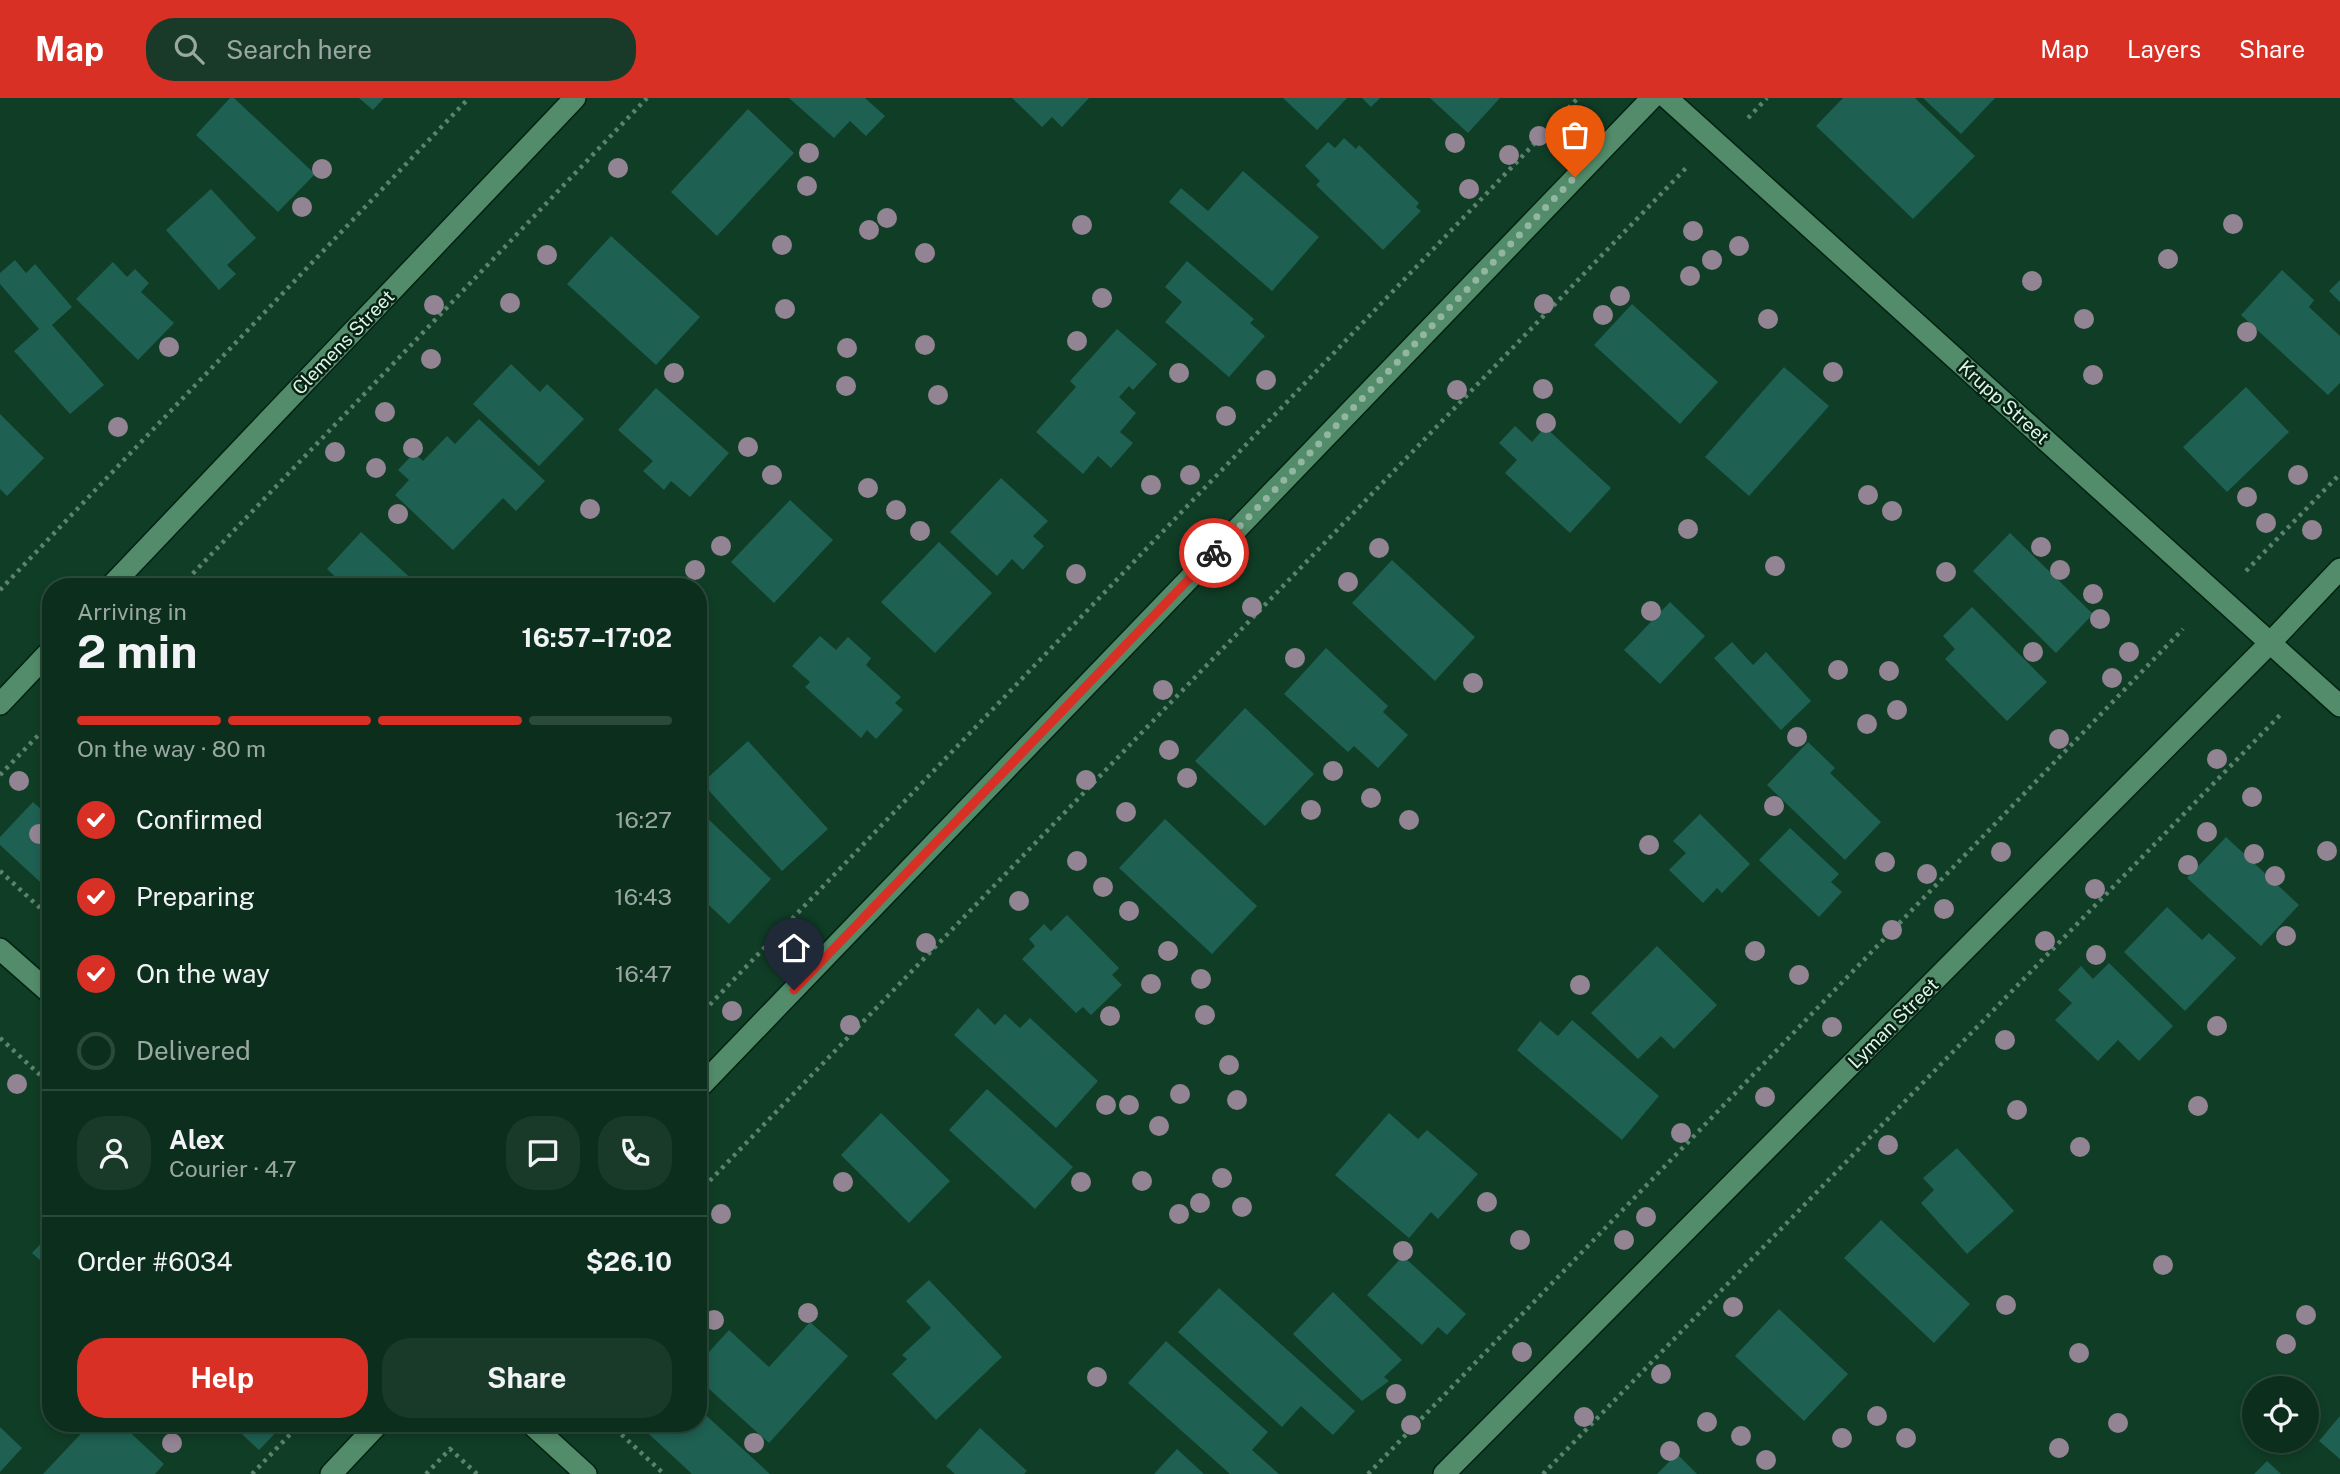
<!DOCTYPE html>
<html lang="en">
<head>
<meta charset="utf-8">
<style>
	:root { --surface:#0c2e1c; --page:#1a3a29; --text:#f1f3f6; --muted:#9aa8a3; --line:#2c4a3b; --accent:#d93025 }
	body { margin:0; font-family:"Public Sans",sans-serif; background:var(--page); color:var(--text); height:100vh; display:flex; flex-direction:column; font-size:26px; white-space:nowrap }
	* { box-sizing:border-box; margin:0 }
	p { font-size:23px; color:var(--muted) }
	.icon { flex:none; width:38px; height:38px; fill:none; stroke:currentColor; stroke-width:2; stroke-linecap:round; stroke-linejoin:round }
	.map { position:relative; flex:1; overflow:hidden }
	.side { position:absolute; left:42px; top:480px; width:665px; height:854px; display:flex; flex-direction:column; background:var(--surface); border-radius:28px; box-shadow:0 4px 10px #0003,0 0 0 2px var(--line) }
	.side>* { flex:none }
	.tools { position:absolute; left:2242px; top:1278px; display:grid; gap:14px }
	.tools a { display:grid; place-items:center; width:77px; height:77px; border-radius:50%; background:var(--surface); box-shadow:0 4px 10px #0003,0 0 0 2px var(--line); font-size:35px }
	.pin { position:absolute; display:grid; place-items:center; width:60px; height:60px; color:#fff; margin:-72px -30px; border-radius:50% 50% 50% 0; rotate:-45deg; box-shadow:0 0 7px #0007 }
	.pin .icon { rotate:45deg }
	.courier { position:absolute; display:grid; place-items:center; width:70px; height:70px; margin:-35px; border:5px solid #d93025; border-radius:50%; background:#fff; color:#222; box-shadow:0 2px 9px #0007 }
	.head em { font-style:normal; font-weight:700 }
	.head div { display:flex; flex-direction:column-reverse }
	.head { display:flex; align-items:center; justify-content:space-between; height:119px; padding:0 35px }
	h1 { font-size:46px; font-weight:700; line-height:52px }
	.bar { display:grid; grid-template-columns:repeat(4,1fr); gap:10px 7px; align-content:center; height:84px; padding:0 35px }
	.bar i { height:9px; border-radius:5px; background:var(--line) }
	.bar .active { background:var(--accent) }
	.bar p { grid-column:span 4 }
	.line { display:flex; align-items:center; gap:18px; padding:0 35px; border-top:2px solid var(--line) }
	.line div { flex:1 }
	.round { display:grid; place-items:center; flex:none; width:74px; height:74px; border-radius:28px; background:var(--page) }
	ol { padding:0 35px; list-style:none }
	li { display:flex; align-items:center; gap:21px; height:77px }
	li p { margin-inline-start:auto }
	li .icon { padding:7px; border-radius:50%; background:var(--accent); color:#fff; stroke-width:4 }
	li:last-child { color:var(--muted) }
	li i { width:38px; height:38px; border:4px solid var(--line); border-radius:50% }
	.button { display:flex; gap:14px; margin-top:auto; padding:14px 35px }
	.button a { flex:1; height:80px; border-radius:28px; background:var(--accent); color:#fff; font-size:28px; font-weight:700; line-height:80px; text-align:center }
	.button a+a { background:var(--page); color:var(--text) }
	header { display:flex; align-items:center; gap:42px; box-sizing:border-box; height:98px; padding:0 35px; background:var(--accent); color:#fff }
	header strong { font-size:33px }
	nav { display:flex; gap:38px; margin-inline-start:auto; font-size:24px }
	.search { width:490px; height:63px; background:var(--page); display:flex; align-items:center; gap:18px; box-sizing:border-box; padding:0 24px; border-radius:28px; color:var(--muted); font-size:26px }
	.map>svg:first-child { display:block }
</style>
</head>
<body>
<header>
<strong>Map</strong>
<div class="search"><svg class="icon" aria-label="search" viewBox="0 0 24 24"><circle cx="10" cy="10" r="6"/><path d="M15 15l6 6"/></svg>Search here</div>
<nav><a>Map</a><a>Layers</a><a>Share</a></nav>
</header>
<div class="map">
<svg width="2340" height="1376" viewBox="0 0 2340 1376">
	<rect width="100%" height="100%" fill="#103d26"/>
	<path fill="#1e6052" d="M230,0H234L315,76L278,114L196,37Z
		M359,0H384L373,12Z
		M789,0H865L885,18L866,38L850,23L834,40Z
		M1012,0H1089L1062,29L1052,19L1042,29Z
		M1283,0H1347L1317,32Z
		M1362,0H1380L1371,9Z
		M1430,0H1500L1468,35Z
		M1843,0H1915L1975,58L1913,121L1816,28Z
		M1923,0H1995L1961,36Z
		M748,11L794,55L717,138L671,94Z
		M1344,40L1356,51L1359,47L1419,105L1416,109L1421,113L1383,152L1316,87L1320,83L1305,68L1328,44L1335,50Z
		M1243,73L1319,139L1272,193L1169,104L1181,90L1208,113Z
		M211,91L256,140L227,167L236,176L219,192L166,132Z
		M611,138L700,219L656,267L567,186Z
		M15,162L26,175L35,166L72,209L52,227L104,287L70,316L14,253L39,231L0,186V175Z
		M1187,163L1254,221L1250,225L1265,238L1229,279L1165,224L1182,204L1165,189Z
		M113,164L127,179L135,171L149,185L141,194L174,225L138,262L76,201Z
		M2282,172L2314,202L2309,209L2340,238V285L2328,297L2241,217Z
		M2340,182V204L2329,193Z
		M1632,206L1718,284L1680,326L1594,247Z
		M1117,231L1157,266L1133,292L1129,288L1119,299L1136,315L1120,334L1133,345L1111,370L1098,358L1083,376L1036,334L1076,289L1070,283Z
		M511,266L540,294L547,286L584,321L539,368L473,306Z
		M1784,269L1829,308L1749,398L1705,359Z
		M2246,289L2289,334L2227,394L2183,349Z
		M656,290L729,355L690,399L671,383L664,392L643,373L653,363L618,332Z
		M0,316L44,360L7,398L0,391Z
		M479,321L545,383L516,413L503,400L453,452L395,397L409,382L398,372L414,355L423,363L447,338L455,346Z
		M1515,328L1532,344L1545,329L1611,390L1570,435L1505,375L1517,362L1499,345Z
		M1001,380L1048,423L1033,438L1044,448L1023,472L1012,461L997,478L950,434Z
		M790,402L833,442L774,505L731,464Z
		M361,434L419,488H345L327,471Z
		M2010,435L2093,516L2056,555L1973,473Z
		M939,444L992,495L935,555L881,504Z
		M1392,462L1475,539L1435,583L1352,505Z
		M1670,504L1705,538L1660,586L1624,552Z
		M1972,509L2047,584L2007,623L1945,561L1955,551L1943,538Z
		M820,538L836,552L848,539L871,560L866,567L901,599L895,605L903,612L876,641L867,632L861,640L805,589L810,584L792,568Z
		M1732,544L1753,567L1766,554L1811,603L1781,632L1714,560Z
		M1326,550L1388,608L1383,614L1408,637L1378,670L1354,648L1348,654L1284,596Z
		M1245,610L1314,676L1265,728L1195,663Z
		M748,643L828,731L782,773L702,685Z
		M1808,644L1835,670L1830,675L1881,724L1845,762L1767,687Z
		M33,704L51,720V794L0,747V739Z
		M703,716L771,781L729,826L698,797V720Z
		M1700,716L1750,766L1722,795L1717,790L1703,805L1669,772L1686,755L1673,743Z
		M1165,721L1257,808L1212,856L1119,770Z
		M1790,730L1839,776L1831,784L1842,794L1819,819L1759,762Z
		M2226,739L2299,807L2261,848L2187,780Z
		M2167,809L2202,842L2209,835L2236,860L2185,913L2124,854Z
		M1067,817L1119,870L1112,877L1122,887L1091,917L1083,909L1076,915L1022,861L1035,848L1029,841L1044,826L1051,833Z
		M1657,848L1717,907L1674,951L1661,938L1638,961L1591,915Z
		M2109,865L2173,928L2139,963L2118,942L2098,963L2055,922L2072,905L2058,892L2081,868L2093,881Z
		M978,910L995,927L1005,916L1020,930L1030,920L1098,983L1056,1030L954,937Z
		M1572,922L1659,998L1622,1042L1517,952L1540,923L1558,938Z
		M987,991L1073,1069L1035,1111L949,1032Z
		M881,1015L950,1083L909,1125L841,1057Z
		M1389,1015L1418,1041L1427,1032L1478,1076L1438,1121L1431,1114L1409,1140L1335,1077Z
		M1957,1050L2014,1113L1967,1156L1921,1105L1934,1092L1923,1080Z
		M1881,1122L1970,1206L1934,1245L1844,1160Z
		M51,1135V1172L32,1155Z
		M1403,1158L1466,1216L1447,1237L1438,1229L1422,1247L1367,1197Z
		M929,1182L1002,1259L936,1322L892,1276L907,1261L902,1257L931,1230L906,1203Z
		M1219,1190L1355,1313L1333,1337L1301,1308L1282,1329L1178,1234Z
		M1333,1194L1402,1262L1384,1279L1389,1283L1362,1303L1293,1236Z
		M1779,1211L1848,1276L1804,1323L1735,1258Z
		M810,1224L848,1258L769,1345L698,1281V1266L729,1232L769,1269Z
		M1166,1243L1268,1334L1252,1352L1279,1376H1230L1128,1285Z
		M698,1310L770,1376H692L637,1325H698Z
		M2340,1318V1361L2319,1343Z
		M91,1325H120L164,1366L155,1376H43Z
		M230,1325H285L259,1352Z
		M0,1329L22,1350L0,1374Z
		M980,1330L1027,1373L1024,1376H955L946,1368Z
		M1177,1351L1204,1376H1154Z
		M1677,1356L1697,1376H1657Z
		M2267,1363L2281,1376H2254Z"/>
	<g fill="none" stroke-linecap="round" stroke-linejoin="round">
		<g stroke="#032212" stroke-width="24">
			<path id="minor" d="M1667,0L2340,608
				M111,488L575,0
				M0,606L51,552
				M0,851L51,896
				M698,991L1652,0
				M530,1325L586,1376
				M331,1376L379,1325
				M1444,1376L2271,544L2340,471"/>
		</g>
		<path stroke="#5b836d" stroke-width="4.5" stroke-dasharray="3.5 5" stroke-linecap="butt" d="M1748,20L1767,0
			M2246,473L2340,376
			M181,488L647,0
			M0,492L469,0
			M0,677L51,624
			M0,773L51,820
			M698,919L1578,0
			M0,940L51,987
			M698,1095L1686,70
			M609,1325L664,1376
			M252,1376L301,1325
			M426,1376L450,1351L477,1376
			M1368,1376L2183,531
			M1543,1376L2283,614"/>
		<use href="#minor" stroke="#528c6a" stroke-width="21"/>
	</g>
	<g fill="#938493">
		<circle cx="1539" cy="38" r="10"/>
		<circle cx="1455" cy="45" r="10"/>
		<circle cx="809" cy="55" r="10"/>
		<circle cx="1509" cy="57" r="10"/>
		<circle cx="618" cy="70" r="10"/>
		<circle cx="322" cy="71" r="10"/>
		<circle cx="807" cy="88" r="10"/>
		<circle cx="1469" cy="91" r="10"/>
		<circle cx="302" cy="109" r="10"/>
		<circle cx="887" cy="120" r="10"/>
		<circle cx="2233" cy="126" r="10"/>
		<circle cx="1082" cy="127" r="10"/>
		<circle cx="869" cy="132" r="10"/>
		<circle cx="1693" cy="133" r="10"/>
		<circle cx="782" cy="147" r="10"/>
		<circle cx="1739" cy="148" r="10"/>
		<circle cx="925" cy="155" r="10"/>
		<circle cx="547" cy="157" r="10"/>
		<circle cx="2168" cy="161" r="10"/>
		<circle cx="1712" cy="162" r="10"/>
		<circle cx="1690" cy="178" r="10"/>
		<circle cx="2032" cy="183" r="10"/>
		<circle cx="1620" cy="198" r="10"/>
		<circle cx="1102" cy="200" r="10"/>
		<circle cx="510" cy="205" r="10"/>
		<circle cx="1544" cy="206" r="10"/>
		<circle cx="434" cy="207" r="10"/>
		<circle cx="785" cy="211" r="10"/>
		<circle cx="1603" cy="217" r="10"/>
		<circle cx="1768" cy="221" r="10"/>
		<circle cx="2084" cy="221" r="10"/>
		<circle cx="2247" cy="234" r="10"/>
		<circle cx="1077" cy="243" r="10"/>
		<circle cx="925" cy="247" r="10"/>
		<circle cx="169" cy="249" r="10"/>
		<circle cx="847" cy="250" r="10"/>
		<circle cx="431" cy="261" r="10"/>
		<circle cx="1833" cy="274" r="10"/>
		<circle cx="674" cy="275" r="10"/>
		<circle cx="1179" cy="275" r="10"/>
		<circle cx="2093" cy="277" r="10"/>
		<circle cx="1266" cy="282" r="10"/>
		<circle cx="846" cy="288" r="10"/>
		<circle cx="1543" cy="291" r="10"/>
		<circle cx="1457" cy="292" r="10"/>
		<circle cx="938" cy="297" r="10"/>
		<circle cx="385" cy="314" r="10"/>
		<circle cx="1226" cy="318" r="10"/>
		<circle cx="1546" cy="325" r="10"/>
		<circle cx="118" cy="329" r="10"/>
		<circle cx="748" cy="349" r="10"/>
		<circle cx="413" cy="350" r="10"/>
		<circle cx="335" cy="354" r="10"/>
		<circle cx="376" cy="370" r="10"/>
		<circle cx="772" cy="377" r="10"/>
		<circle cx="1190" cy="377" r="10"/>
		<circle cx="2298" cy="377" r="10"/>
		<circle cx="1151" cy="387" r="10"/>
		<circle cx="868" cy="390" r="10"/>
		<circle cx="1868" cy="397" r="10"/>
		<circle cx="2247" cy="399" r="10"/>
		<circle cx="590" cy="411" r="10"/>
		<circle cx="896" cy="412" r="10"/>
		<circle cx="1892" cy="413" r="10"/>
		<circle cx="398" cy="416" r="10"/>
		<circle cx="2266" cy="425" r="10"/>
		<circle cx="1688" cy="431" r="10"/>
		<circle cx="2312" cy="432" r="10"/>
		<circle cx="920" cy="433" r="10"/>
		<circle cx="721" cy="448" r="10"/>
		<circle cx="2041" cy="449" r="10"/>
		<circle cx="1379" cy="450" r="10"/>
		<circle cx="1775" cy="468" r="10"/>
		<circle cx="695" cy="472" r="10"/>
		<circle cx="2060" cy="472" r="10"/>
		<circle cx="1946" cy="474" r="10"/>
		<circle cx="1076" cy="476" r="10"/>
		<circle cx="1348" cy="484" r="10"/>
		<circle cx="2093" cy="496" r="10"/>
		<circle cx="1252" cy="509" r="10"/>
		<circle cx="1651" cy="513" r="10"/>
		<circle cx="2100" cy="521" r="10"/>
		<circle cx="2033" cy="554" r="10"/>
		<circle cx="2129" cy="554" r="10"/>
		<circle cx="1295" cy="560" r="10"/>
		<circle cx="1838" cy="572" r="10"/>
		<circle cx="1889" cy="573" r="10"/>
		<circle cx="2112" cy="580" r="10"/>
		<circle cx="1473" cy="585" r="10"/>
		<circle cx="1163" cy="592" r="10"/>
		<circle cx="1897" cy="612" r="10"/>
		<circle cx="1867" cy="626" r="10"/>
		<circle cx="1797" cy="639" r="10"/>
		<circle cx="2059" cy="641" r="10"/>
		<circle cx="1169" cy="652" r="10"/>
		<circle cx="2217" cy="661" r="10"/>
		<circle cx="1333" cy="673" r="10"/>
		<circle cx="1187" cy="680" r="10"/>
		<circle cx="1086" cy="682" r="10"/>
		<circle cx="19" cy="683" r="10"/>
		<circle cx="2252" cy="699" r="10"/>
		<circle cx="1371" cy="700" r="10"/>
		<circle cx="1774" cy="708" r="10"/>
		<circle cx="1311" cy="712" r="10"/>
		<circle cx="1126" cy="714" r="10"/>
		<circle cx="1409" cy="722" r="10"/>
		<circle cx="2207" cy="734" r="10"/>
		<circle cx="39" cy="736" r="10"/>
		<circle cx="1649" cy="747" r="10"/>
		<circle cx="2327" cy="753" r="10"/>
		<circle cx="2001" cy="754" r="10"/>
		<circle cx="2254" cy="756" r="10"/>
		<circle cx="1077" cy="763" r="10"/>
		<circle cx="1885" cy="764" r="10"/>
		<circle cx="2188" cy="767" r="10"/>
		<circle cx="1927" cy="776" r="10"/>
		<circle cx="2275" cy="778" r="10"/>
		<circle cx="1103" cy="789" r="10"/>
		<circle cx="2095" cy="791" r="10"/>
		<circle cx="1019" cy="803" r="10"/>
		<circle cx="1944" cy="811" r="10"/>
		<circle cx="1129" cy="813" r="10"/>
		<circle cx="1892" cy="832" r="10"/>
		<circle cx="2286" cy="838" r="10"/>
		<circle cx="2045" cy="843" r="10"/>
		<circle cx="926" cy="845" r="10"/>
		<circle cx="1168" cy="853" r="10"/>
		<circle cx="1755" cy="853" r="10"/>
		<circle cx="2096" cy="857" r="10"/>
		<circle cx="1799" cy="877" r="10"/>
		<circle cx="1201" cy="881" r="10"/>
		<circle cx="1151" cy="886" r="10"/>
		<circle cx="1580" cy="887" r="10"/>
		<circle cx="732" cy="913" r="10"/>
		<circle cx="1205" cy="917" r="10"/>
		<circle cx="1110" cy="918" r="10"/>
		<circle cx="850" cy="927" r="10"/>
		<circle cx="2217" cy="928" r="10"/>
		<circle cx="1832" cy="929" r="10"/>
		<circle cx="2005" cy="942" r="10"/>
		<circle cx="1229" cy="967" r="10"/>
		<circle cx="17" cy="986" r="10"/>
		<circle cx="1180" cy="996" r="10"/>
		<circle cx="1765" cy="999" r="10"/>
		<circle cx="1237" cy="1002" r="10"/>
		<circle cx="1106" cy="1007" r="10"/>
		<circle cx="1129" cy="1007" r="10"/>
		<circle cx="2198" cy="1008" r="10"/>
		<circle cx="2017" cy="1012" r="10"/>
		<circle cx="1159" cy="1028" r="10"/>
		<circle cx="1681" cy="1035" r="10"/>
		<circle cx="1888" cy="1047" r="10"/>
		<circle cx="2080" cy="1049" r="10"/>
		<circle cx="1222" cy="1080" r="10"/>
		<circle cx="1142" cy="1083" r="10"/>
		<circle cx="843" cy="1084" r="10"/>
		<circle cx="1081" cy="1084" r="10"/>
		<circle cx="1487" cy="1104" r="10"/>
		<circle cx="1200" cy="1105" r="10"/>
		<circle cx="1242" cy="1109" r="10"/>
		<circle cx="721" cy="1116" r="10"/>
		<circle cx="1179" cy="1116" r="10"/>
		<circle cx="1646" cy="1119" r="10"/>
		<circle cx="1520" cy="1142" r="10"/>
		<circle cx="1624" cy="1142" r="10"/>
		<circle cx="1403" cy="1153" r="10"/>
		<circle cx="2163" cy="1167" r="10"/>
		<circle cx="2006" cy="1207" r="10"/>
		<circle cx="1733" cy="1209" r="10"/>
		<circle cx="808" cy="1215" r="10"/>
		<circle cx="2306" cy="1217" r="10"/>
		<circle cx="714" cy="1222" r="10"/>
		<circle cx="2286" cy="1246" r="10"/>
		<circle cx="1522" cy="1254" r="10"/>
		<circle cx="2079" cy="1255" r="10"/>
		<circle cx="1661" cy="1276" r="10"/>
		<circle cx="1097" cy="1279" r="10"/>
		<circle cx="1396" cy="1296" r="10"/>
		<circle cx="1877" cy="1318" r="10"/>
		<circle cx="1584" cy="1319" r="10"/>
		<circle cx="1707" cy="1324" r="10"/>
		<circle cx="2118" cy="1325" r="10"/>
		<circle cx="1411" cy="1327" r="10"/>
		<circle cx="1741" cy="1338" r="10"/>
		<circle cx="1842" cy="1340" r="10"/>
		<circle cx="1906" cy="1340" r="10"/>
		<circle cx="172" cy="1345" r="10"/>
		<circle cx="754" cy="1345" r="10"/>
		<circle cx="2059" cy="1350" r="10"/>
		<circle cx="1670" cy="1353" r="10"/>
		<circle cx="1766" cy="1362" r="10"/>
	</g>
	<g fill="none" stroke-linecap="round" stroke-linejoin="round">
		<path stroke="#93b6a1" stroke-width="7" stroke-dasharray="0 12.6" d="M1214,455L1575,79"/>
		<path stroke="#d93025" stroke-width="9" d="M794,892L1214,455"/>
	</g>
	<g text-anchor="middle" stroke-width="5" stroke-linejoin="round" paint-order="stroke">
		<g font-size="19" fill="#d9f7e3" stroke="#092114">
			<text transform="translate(343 244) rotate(-46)" y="7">Clemens Street</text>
			<text transform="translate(2004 304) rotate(42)" y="7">Krupp Street</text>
			<text transform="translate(1893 925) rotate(-45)" y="7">Lyman Street</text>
		</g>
	</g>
</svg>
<div class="tools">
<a><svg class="icon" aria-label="locate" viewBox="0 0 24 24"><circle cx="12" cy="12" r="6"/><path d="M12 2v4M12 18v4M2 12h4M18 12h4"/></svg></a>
</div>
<div class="pin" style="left:1575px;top:79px;background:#ea580c"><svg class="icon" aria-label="bag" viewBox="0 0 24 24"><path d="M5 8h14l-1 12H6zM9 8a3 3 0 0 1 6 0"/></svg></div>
<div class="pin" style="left:794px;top:892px;background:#1f2937"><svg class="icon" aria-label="home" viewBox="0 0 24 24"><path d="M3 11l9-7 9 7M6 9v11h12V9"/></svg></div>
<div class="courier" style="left:1214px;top:455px"><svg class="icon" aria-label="bike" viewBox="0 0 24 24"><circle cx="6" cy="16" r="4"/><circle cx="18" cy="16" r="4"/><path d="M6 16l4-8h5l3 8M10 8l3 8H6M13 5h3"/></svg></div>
<section class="side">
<div class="head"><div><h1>2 min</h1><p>Arriving in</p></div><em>16:57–17:02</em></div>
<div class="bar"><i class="active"></i><i class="active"></i><i class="active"></i><i></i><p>On the way · 80 m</p></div>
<ol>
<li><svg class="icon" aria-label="check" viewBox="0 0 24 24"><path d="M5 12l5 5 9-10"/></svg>Confirmed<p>16:27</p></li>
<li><svg class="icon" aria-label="check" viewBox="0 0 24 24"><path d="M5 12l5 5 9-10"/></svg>Preparing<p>16:43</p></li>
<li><svg class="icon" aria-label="check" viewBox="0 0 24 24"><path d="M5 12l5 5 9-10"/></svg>On the way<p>16:47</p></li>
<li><i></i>Delivered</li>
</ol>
<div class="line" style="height:126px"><a class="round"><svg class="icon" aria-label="person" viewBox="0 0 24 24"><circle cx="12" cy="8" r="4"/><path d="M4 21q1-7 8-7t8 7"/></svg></a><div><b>Alex</b><p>Courier · 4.7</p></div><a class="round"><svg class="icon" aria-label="chat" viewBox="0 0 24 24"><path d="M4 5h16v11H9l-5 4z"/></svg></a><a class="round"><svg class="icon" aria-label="phone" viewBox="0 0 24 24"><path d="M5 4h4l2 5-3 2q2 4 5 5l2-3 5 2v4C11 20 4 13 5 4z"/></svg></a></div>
<div class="line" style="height:91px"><div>Order #6034</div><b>$26.10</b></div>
<div class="button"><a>Help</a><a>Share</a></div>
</section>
</div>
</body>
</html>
